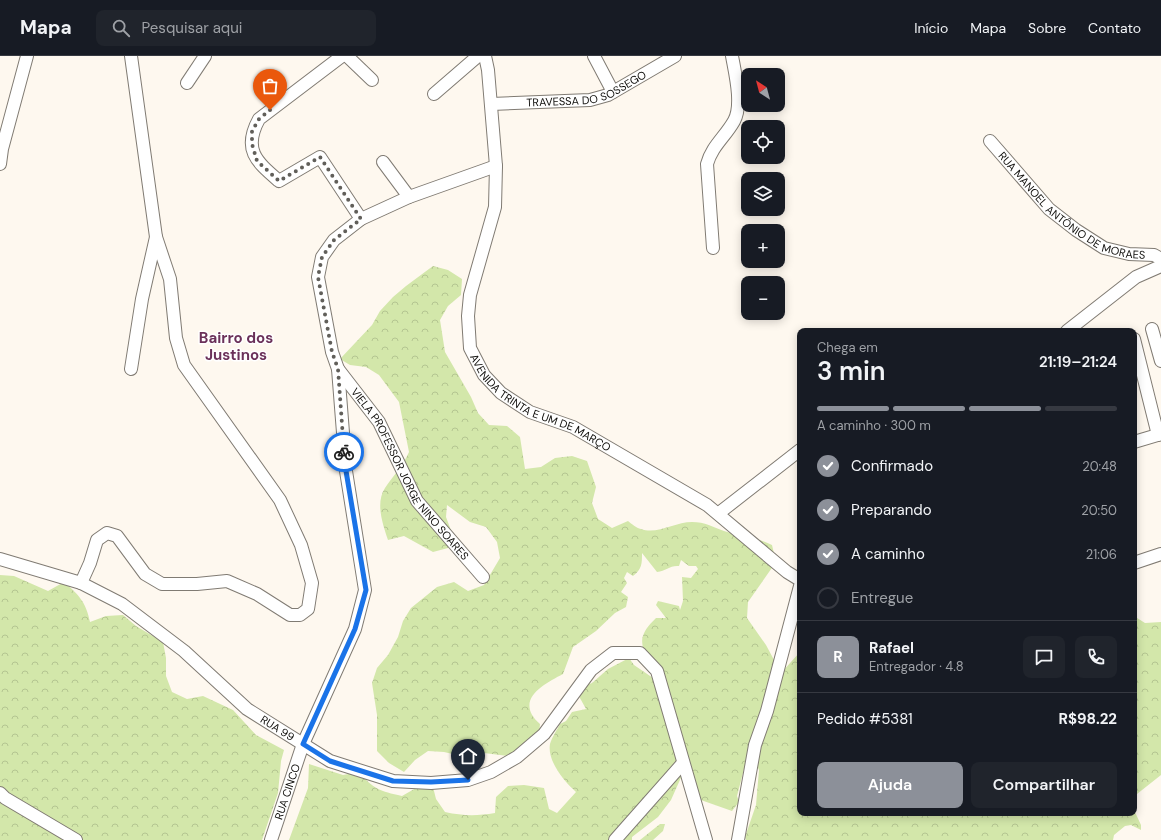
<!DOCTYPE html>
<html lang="pt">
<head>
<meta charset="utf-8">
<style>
	:root { --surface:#171b24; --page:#20242c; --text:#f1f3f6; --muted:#9ea1a6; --line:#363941; --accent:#8c9099 }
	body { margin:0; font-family:"DM Sans",sans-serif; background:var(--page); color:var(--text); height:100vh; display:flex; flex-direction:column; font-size:15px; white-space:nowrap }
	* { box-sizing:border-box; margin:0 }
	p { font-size:13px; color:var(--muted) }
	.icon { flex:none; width:22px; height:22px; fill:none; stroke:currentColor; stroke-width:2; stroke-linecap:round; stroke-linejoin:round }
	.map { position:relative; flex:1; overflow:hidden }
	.sheet { position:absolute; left:797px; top:272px; width:340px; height:488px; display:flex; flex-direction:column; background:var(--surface); border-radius:8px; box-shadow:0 2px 10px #0003 }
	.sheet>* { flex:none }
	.needle { width:26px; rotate:324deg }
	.fabs { position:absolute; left:741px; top:12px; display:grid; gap:8px }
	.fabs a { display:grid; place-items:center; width:44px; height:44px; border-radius:8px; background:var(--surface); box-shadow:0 2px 10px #0003; font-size:20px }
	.pin { position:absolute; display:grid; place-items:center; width:34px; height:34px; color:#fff; margin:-41px -17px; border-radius:50% 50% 50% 0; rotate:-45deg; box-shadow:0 0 4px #0007 }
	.pin .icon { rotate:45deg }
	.courier { position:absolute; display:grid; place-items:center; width:40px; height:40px; margin:-20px; border:3px solid #1a73e8; border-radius:50%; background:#fff; color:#222; box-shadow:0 1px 5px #0007 }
	.headline em { font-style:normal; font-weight:600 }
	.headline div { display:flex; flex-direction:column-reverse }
	.headline { display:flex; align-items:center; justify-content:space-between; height:68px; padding:0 20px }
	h1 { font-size:26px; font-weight:600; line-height:30px }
	.bar { display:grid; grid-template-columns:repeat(4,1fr); gap:6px 4px; align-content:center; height:48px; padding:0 20px }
	.bar i { height:5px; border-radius:3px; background:var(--line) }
	.bar .selected { background:var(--accent) }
	.bar p { grid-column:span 4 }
	.line { display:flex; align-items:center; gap:10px; padding:0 20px; border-top:1px solid var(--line) }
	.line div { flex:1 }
	.round { display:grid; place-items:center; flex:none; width:42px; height:42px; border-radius:8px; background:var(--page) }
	ol { padding:0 20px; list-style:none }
	li { display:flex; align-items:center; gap:12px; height:44px }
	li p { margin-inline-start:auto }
	li .icon { padding:4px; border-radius:50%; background:var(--accent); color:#fff; stroke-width:4 }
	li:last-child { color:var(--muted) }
	li i { width:22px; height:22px; border:2px solid var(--line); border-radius:50% }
	.cta { display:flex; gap:8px; margin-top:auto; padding:8px 20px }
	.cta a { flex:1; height:46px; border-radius:8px; background:var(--accent); color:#fff; font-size:16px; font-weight:600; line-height:46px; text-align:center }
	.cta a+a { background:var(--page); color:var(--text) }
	header { display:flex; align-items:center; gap:24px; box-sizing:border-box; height:56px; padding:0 20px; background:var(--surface); border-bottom:1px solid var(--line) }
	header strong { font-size:19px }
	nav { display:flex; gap:22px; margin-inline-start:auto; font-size:14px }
	.search { width:280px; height:36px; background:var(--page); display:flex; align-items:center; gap:10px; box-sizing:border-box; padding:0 14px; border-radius:8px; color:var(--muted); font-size:15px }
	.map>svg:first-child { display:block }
</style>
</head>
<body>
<header>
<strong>Mapa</strong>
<div class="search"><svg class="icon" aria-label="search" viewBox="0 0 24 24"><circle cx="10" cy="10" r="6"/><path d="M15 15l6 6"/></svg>Pesquisar aqui</div>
<nav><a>Início</a><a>Mapa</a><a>Sobre</a><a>Contato</a></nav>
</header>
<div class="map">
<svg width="1161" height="784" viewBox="0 0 1161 784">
	<defs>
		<pattern id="forest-crowns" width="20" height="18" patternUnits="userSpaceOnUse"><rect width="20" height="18" fill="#d3e7aa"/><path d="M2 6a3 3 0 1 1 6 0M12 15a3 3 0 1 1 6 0" fill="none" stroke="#b4c591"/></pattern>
	</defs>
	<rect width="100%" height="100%" fill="#fef8ef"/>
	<path fill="url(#forest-crowns)" d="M433,210L448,214L462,223L461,239L448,250L440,264L445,296L471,341L478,357L489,369L507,370L520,381L525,413L541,411L555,402L572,400L587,405L596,431L592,447L598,463L612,472L628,465C632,468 636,472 641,473C657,479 675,466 692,466C705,466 713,471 724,475C740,480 756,481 772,489L776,506L748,546L747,562L766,589L781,617L800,596V757H1134V560L1145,567L1161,566V719L1137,738L1134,754L1141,769V774L1131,769L1125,770L1114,779L1113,784H746L745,781L756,749L759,714L753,701L745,709L737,740L739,746L732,755L698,743L683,717L671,744L658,761L632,781V784H289L308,732L309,708L343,719L359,716C373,733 380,735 402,740L416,732L432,727L436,743L445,756C463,760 477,760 495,757L496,741L508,730L524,729L544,732L549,753L557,757L576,736C564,725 547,705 550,688C552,681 557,674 560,668L566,665L572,656L586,653L575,633L592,627L608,613L629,602L634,609L653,622C650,613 639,588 643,580C645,573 651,567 656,562H666L656,549L658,545L679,550L680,554L683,545L682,521L691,522L698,513L696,510H689L681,504L679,510C670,509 666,515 657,516L642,497C642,508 642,513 633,520L627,516L624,522L627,527L621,536L628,541L626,551L615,557L596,575L573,591L563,618C544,628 513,644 540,668L539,679L508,700L476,696L461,700L444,696L428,695L415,704L404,716L389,707L377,695V659L372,627L377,612L388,599L398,581L403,565L411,552L437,531L454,526L468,535L484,529L500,502L497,486L486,471L470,466L447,449L446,461L452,477L448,492L433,496L404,480L388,484C383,469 375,447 385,432C393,420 403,410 409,396L399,346L379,319L366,311L350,309L340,303L372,269L380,255L393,241L406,230Z
		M0,519L14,520L48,535L64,526C79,539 86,546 90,566L106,560L123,559L136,570L163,586L166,602V620L172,636L187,643L203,640L233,654L256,679L284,694L281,705L278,737L262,784H0Z
		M660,768H665L663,775L653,784H640Z"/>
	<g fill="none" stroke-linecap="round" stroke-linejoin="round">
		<g stroke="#807b73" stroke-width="14">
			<g id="minor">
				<path d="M342,0L259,63C242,94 257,106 279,125L320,101L361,163"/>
				<path d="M347,0L372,24"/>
				<path id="s1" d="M485,0L488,14L496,110L495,151L470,239L468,260L470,292L484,319L501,337L530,356L573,371L707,449L787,516L800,524"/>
				<path d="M594,0L613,36"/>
				<path d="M187,27L205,0"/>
				<path d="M434,38L478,0"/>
				<path id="s2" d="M491,48L590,44L608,39L675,0"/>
				<path id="s3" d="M990,85L1049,153L1076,174L1104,192L1129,198L1154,199L1161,203"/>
				<path d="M383,106L409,141"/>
				<path d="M0,108L2,93L27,0"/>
				<path d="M713,192L707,108C712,90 725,81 734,65C743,49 735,17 732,0"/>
				<path d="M1152,273L1161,305"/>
				<path d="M1067,275L1136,221L1161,210"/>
				<path d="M1134,283L1158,379"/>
				<path d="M131,313L142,243L156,181"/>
				<path id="s4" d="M338,313L379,366L417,445L483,521"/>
				<path d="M1134,386L1161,378"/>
				<path d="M719,457L800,394"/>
				<path id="s5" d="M0,503L81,527L122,548L184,595L247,653L330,705L393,725L431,727L468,724L491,716L517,701L544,678L591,614L613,597H640L657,615L706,784"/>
				<path d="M1134,507L1161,498"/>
				<path d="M81,527L90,507L97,484L107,477L117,480L145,518L162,528H197L227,525L257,538L290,559H300L308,553L312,527L301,489L280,444L184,309L176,282L170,223L156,181L131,0"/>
				<path d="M0,737L5,742L76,784"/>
				<path id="s6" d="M271,784L303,688L355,573L365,534L346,415L338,313L332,296L318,221L322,201L334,184L361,163L409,141L496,110"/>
				<path d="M615,784L683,707"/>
				<path d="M738,784L755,689L767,655L800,530"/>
			</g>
		</g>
		<use href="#minor" stroke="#fff" stroke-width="12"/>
	</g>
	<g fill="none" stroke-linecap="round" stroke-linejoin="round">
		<path stroke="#615f5a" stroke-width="4" stroke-dasharray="0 7.2" d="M270,54L259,63L252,75V88L257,105L279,125L320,101L361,163L334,184L322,201L318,221L332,296L338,313L344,396"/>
		<path stroke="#1a73e8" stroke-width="5" d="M344,396L346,415L366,534L355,573L303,688L330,705L393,725L431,726L468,724"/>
	</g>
	<g text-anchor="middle" stroke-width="3" stroke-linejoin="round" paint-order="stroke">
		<g font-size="11" fill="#0d0c09" stroke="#fff">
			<text dy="4" stroke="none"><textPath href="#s2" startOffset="98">TRAVESSA DO SOSSEGO</textPath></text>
			<text dy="4" stroke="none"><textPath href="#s3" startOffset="108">RUA MANOEL ANTÔNIO DE MORAES</textPath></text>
			<text dy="4" stroke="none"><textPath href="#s1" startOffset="389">AVENIDA TRINTA E UM DE MARÇO</textPath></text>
			<text dy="4" stroke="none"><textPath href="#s4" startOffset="128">VIELA PROFESSOR JORGE NINO SOARES</textPath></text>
			<text dy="4" stroke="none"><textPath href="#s5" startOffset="330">RUA 99</textPath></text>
			<text dy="4" stroke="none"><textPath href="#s6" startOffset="51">RUA CINCO</textPath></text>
		</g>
		<g font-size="15" font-weight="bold" fill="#6b315a" stroke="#fff">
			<text x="236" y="287">Bairro dos<tspan x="236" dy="17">Justinos</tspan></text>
		</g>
	</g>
</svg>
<div class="fabs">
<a><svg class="needle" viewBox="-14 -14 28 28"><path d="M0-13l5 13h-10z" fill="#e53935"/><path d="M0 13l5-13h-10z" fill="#9ea1a6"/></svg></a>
<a><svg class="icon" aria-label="locate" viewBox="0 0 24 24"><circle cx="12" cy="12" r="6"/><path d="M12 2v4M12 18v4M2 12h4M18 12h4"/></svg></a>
<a><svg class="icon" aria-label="layers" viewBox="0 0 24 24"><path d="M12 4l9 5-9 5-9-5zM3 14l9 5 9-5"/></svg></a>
<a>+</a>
<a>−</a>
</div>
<div class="pin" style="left:270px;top:54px;background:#ea580c"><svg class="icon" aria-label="bag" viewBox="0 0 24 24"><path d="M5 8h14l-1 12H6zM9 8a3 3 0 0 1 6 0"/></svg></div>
<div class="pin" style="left:468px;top:724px;background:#1f2937"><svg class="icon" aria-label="home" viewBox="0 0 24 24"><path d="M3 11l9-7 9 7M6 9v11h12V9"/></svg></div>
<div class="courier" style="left:344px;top:396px"><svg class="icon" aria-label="bike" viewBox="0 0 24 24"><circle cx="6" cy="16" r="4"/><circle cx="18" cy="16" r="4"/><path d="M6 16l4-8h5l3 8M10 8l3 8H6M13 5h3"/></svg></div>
<section class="sheet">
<div class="headline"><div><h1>3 min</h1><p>Chega em</p></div><em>21:19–21:24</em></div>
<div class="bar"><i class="selected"></i><i class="selected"></i><i class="selected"></i><i></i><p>A caminho · 300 m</p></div>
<ol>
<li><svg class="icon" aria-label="check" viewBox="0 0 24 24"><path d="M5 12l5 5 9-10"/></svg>Confirmado<p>20:48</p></li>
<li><svg class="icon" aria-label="check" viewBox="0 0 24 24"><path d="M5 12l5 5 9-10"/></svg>Preparando<p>20:50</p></li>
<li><svg class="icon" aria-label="check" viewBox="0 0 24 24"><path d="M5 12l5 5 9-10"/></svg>A caminho<p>21:06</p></li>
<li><i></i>Entregue</li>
</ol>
<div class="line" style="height:72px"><b class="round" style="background:var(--accent);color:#fff">R</b><div><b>Rafael</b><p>Entregador · 4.8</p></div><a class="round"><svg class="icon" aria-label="chat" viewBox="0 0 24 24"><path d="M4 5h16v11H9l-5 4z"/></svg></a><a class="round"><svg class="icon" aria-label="phone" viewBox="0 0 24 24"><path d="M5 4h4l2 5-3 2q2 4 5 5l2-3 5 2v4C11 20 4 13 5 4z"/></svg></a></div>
<div class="line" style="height:52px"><div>Pedido #5381</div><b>R$98.22</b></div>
<div class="cta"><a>Ajuda</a><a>Compartilhar</a></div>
</section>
</div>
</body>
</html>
